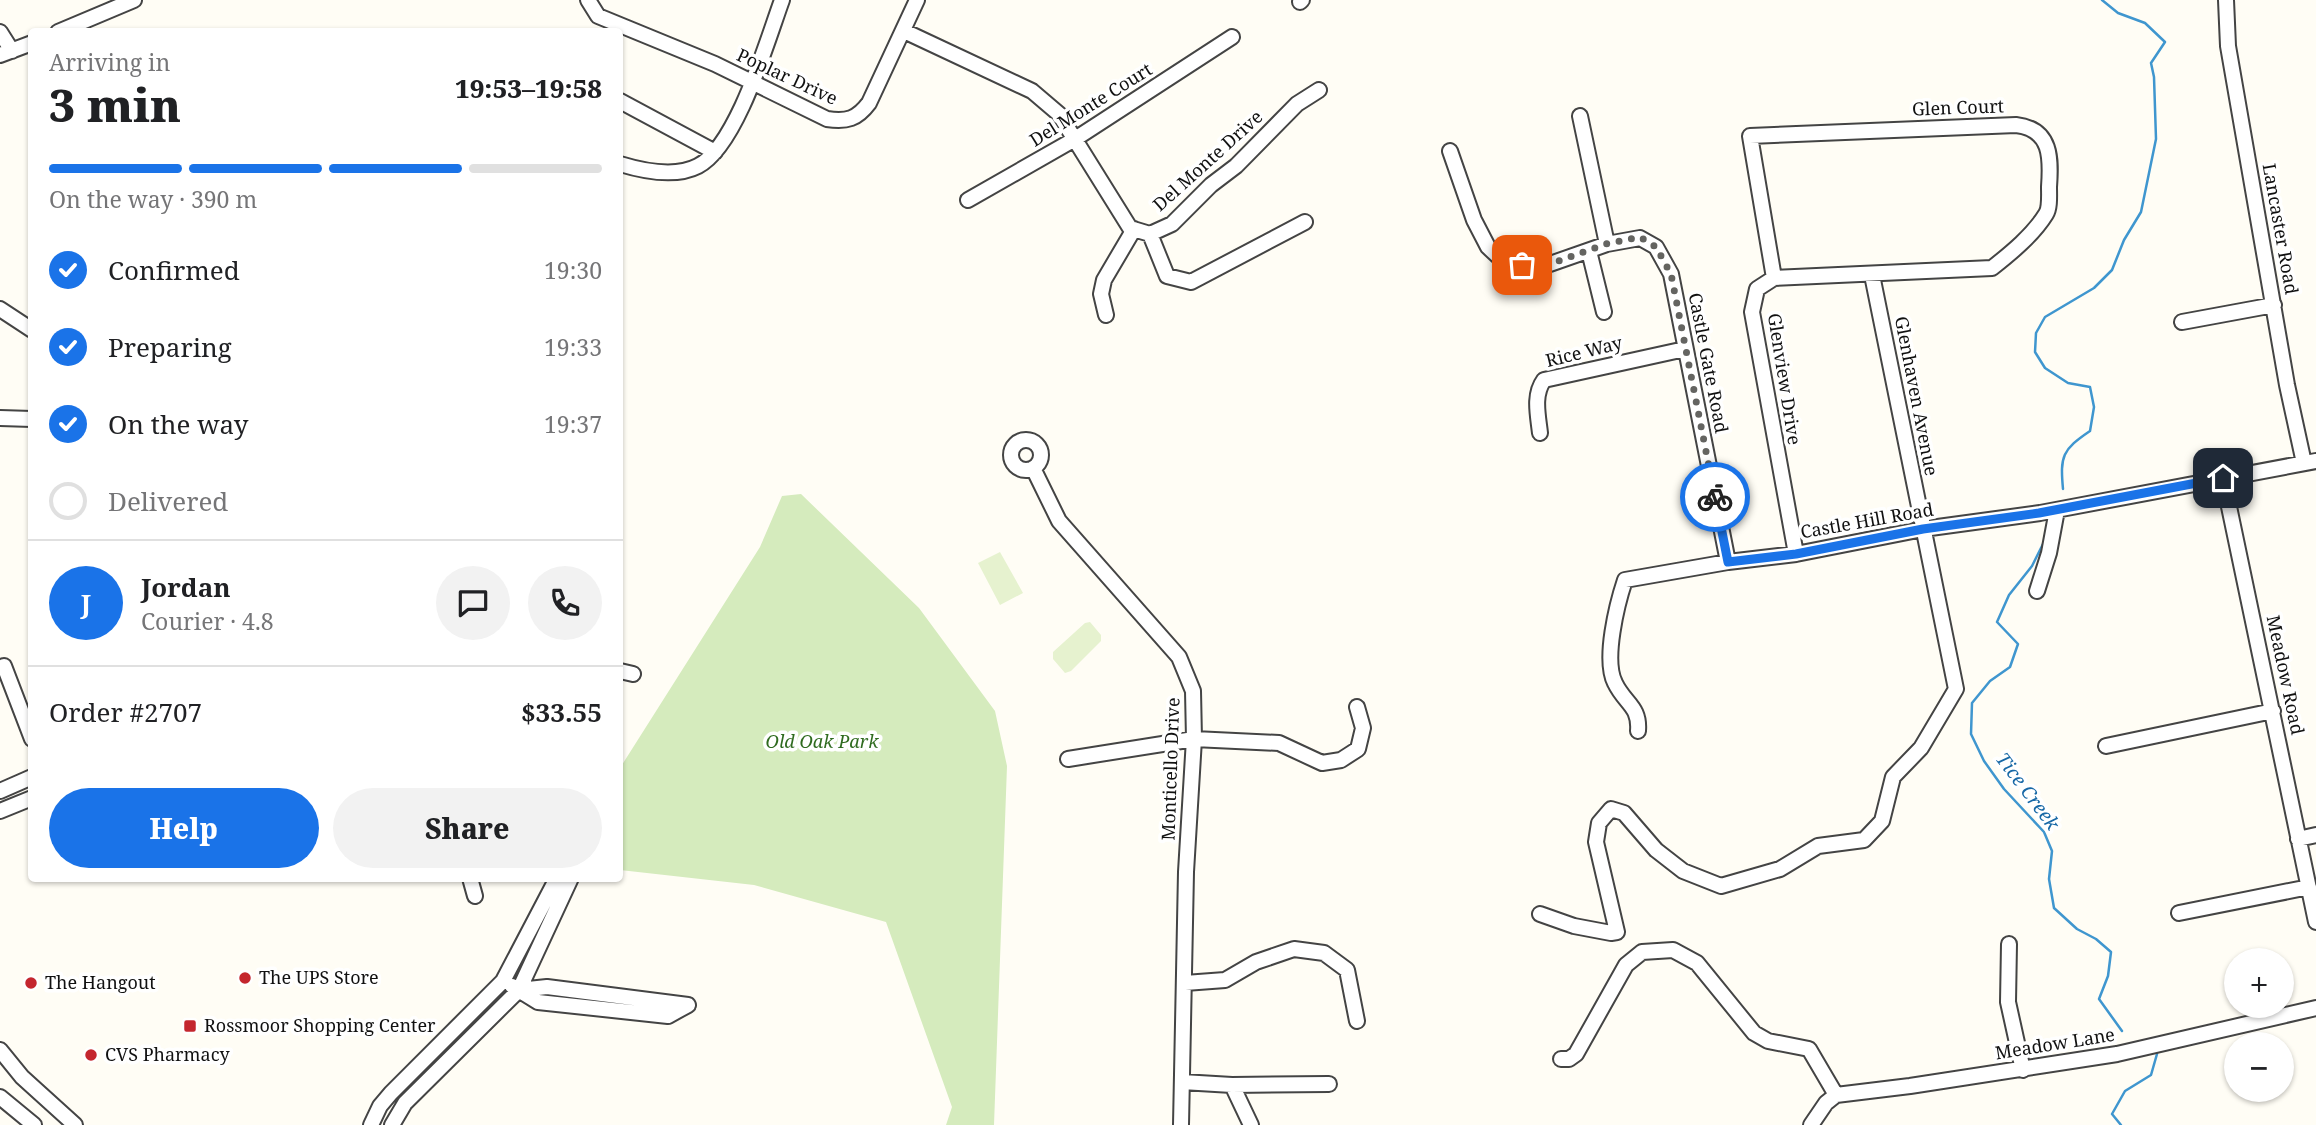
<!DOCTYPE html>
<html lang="en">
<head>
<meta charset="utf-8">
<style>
	:root { --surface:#fff; --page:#f2f2f2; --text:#202124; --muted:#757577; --line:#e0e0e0; --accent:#1a73e8 }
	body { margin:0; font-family:"Noto Serif",serif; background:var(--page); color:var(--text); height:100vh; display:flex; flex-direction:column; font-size:26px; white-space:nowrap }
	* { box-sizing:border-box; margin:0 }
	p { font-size:23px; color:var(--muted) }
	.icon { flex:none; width:38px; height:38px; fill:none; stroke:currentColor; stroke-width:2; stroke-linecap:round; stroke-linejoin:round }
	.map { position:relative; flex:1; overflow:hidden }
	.panel { position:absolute; left:28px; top:28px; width:595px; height:854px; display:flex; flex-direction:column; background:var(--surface); border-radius:7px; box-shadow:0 2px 5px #0004 }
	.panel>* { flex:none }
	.buttons { position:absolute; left:2224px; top:948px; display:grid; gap:14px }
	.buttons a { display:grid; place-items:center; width:70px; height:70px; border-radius:50%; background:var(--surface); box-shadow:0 2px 5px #0004; font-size:35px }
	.pin { position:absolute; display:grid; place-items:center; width:60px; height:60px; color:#fff; margin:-30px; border-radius:14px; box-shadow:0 4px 10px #0006 }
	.courier { position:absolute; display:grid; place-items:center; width:70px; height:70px; margin:-35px; border:5px solid #1a73e8; border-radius:50%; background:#fff; color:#222; box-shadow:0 2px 9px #0007 }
	.summary em { font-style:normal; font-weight:800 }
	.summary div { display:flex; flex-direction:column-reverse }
	.summary { display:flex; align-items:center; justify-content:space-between; height:119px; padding:0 21px }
	h1 { font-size:46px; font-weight:800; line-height:52px }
	.bar { display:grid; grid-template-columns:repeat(4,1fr); gap:10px 7px; align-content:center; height:84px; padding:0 21px }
	.bar i { height:9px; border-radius:5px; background:var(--line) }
	.bar .current { background:var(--accent) }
	.bar p { grid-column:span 4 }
	.line { display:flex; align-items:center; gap:18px; padding:0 21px; border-top:2px solid var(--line) }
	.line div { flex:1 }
	.round { display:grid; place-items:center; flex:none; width:74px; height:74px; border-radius:37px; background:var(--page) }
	ol { padding:0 21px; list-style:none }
	li { display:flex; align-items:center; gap:21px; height:77px }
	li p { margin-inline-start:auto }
	li .icon { padding:7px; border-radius:50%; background:var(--accent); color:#fff; stroke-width:4 }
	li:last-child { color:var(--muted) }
	li i { width:38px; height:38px; border:4px solid var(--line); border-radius:50% }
	.action { display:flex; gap:14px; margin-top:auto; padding:14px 21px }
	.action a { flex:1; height:80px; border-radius:42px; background:var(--accent); color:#fff; font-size:28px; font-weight:800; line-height:80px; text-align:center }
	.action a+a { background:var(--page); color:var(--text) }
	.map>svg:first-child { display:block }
</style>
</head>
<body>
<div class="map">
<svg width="2316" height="1125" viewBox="0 0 2316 1125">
	<rect width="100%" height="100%" fill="#fffdf5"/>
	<path fill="#d5ebbd" d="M801,494L919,608L995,711L1007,766L994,1125H946L952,1107L886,922L754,885L620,870V768L760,547L782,496Z"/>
	<path fill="#e6f2cf" d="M1000,552L1023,593L1000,605L978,563Z
		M1090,622L1101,635V641L1071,671L1065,673L1053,659V652L1085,623Z"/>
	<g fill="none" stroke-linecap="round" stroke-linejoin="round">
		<path stroke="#3f96cf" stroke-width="2.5" d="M2063,489C2060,456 2062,450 2090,431L2094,407L2090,387L2068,383L2045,368L2035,352L2036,333L2045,317L2094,288L2112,270L2124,240L2141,212L2156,139L2154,77L2151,63L2165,42L2145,23L2118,13L2102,0
			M2045,540L2032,566L2009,595L1997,622L2018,644L2010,667L1990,681L1972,703L1971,734L1984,761L2004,789L2044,832L2052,851L2049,879L2054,908L2077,929L2096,939L2111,952L2108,976L2099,999L2122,1031
			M2121,1125L2112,1114L2125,1091L2151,1075L2157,1054"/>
		<g stroke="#444" stroke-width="18">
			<path id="minor" d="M588,0L598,16L715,64L827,119C847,122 857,119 869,103L917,0
				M2226,0L2228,46L2287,385L2304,463
				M1300,2L1302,0
				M904,31L1032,91L1059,114L1130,228L1150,234L1172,224L1211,185L1236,166L1297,104L1319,90
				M0,32L12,51
				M58,32L134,0
				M0,55L32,43
				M620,101L715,152
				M1580,116L1607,244
				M1450,151L1474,220L1488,247L1503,261L1523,265L1550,264L1607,244L1640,238L1656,247L1671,274L1728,562
				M620,164C643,171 675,178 698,166C737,146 767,41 782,0
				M968,200L1075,139L1232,37
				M1150,234L1167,276L1191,282L1305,222
				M1589,251L1604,312
				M1774,278L1992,268C2011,253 2033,235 2046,214C2050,208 2049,195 2049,187C2051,159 2052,129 2016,125L1750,136L1774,278L1757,289L1752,312L1796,554
				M0,309L32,330
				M1106,315L1101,294L1104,280L1134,229
				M2182,322L2274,305
				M0,418L32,419
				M1540,433C1538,415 1533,395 1544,380L1685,349
				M1011 455a15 15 0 1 1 30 0a15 15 0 1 1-30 0Z
				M1033,468L1059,521L1179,657L1193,691L1194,739L1186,872L1181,1125
				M2223,478L2316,922
				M2037,591L2049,553L2057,510
				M4,666L32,739
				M620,671L633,674
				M1638,731C1640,706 1625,704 1615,683C1603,660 1617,604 1625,580L1728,562L1796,554L1923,529L2040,513L2316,461
				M2106,746L2273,711
				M1068,759L1194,739L1279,743L1322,763L1341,760L1358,749L1363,728L1357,707
				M0,791L32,777
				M0,811L32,798
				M2298,839L2316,835
				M470,878L475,896
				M2179,913L2309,887
				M1540,914L1574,926L1611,933L1617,932L1596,842L1599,823L1611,809L1624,813L1656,850L1683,871L1721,886L1780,869L1818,846L1864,840L1882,821L1893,777L1921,748L1956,689L1872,275
				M2009,944L2008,1002L2023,1070
				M1185,983L1225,980L1256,962L1294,949L1324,953L1347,970L1357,1021
				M512,986L538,1002L668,1016L688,1005
				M519,990L547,987L688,1005
				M0,1050L22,1077L75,1125
				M1561,1059H1569L1576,1054L1626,965L1642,952L1673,950L1697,963L1754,1033L1768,1041L1809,1049L1836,1095
				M1182,1082L1232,1085L1251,1125
				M1232,1085L1329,1084
				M0,1097L34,1125
				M371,1125L380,1106L391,1093L503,981L557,878
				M392,1125L405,1103L519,990L571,878
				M1811,1125L1826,1103L1836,1095L1910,1086L2117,1054L2316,1008"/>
		</g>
		<use href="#minor" stroke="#fff" stroke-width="14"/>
	</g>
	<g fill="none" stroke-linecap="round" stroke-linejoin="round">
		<path stroke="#646461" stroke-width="7" stroke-dasharray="0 12.6" d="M1522,265L1550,264L1606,244L1640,237L1656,247L1671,274L1715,497"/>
		<path stroke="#1a73e8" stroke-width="9" d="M1715,497L1728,562L1796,554L1923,529L2039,513L2223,478"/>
	</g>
	<g fill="#c4262e" stroke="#fff" stroke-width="2.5">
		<circle cx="245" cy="978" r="7"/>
		<circle cx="31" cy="983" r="7"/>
		<rect x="183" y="1019" width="14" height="14" rx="3.5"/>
		<circle cx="91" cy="1055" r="7"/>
	</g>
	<g text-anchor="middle" stroke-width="7" stroke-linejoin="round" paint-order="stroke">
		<g font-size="18" fill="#111" stroke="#fff">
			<text transform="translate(787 77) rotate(25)" y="6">Poplar Drive</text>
			<text transform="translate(1091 105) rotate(-32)" y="6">Del Monte Court</text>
			<text transform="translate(1958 108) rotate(-2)" y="6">Glen Court</text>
			<text transform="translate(1208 161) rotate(-42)" y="6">Del Monte Drive</text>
			<text transform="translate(2280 229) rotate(80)" y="6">Lancaster Road</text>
			<text transform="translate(1584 352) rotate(-14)" y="6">Rice Way</text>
			<text transform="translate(1708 363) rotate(79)" y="6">Castle Gate Road</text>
			<text transform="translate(1784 379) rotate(81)" y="6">Glenview Drive</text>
			<text transform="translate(1916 396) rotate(79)" y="6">Glenhaven Avenue</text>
			<text transform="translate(1867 521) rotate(-10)" y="6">Castle Hill Road</text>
			<text transform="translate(2285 675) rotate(78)" y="6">Meadow Road</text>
			<text transform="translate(1171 769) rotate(-88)" y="6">Monticello Drive</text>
			<text transform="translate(2055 1044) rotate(-9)" y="6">Meadow Lane</text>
		</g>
		<g font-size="18" font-style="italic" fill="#2f6b1f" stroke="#fff">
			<text x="822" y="748">Old Oak Park</text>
		</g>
		<g font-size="18" fill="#111" stroke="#fff" text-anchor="start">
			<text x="259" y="984">The UPS Store</text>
			<text x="45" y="989">The Hangout</text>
			<text x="204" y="1032">Rossmoor Shopping Center</text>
			<text x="105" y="1061">CVS Pharmacy</text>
		</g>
		<g font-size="19" font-style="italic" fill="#1768a6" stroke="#fff">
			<text transform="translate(2028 791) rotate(53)" y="7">Tice Creek</text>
		</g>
	</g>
</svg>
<div class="buttons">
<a>+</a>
<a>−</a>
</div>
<div class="pin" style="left:1522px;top:265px;background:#ea580c"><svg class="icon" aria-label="bag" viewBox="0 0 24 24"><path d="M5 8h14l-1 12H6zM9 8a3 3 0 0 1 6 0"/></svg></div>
<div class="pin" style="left:2223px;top:478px;background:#1f2937"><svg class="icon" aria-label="home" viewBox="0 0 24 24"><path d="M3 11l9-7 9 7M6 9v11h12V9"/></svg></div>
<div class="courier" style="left:1715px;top:497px"><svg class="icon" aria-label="bike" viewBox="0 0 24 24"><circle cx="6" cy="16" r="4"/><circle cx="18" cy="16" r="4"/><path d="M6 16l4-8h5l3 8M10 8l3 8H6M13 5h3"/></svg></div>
<section class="panel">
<div class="summary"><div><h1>3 min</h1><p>Arriving in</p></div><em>19:53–19:58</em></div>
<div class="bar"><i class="current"></i><i class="current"></i><i class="current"></i><i></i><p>On the way · 390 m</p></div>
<ol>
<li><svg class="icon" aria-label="check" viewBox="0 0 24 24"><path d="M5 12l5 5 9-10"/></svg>Confirmed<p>19:30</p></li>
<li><svg class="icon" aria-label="check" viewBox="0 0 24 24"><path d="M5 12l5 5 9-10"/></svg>Preparing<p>19:33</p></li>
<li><svg class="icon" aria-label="check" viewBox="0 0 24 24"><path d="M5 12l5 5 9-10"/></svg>On the way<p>19:37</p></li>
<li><i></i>Delivered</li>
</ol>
<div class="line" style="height:126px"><b class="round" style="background:var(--accent);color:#fff">J</b><div><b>Jordan</b><p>Courier · 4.8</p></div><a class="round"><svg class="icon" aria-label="chat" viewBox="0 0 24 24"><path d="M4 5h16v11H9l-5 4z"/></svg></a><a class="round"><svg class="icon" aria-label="phone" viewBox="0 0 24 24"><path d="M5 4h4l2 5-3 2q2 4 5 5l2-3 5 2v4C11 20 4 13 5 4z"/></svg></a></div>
<div class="line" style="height:91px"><div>Order #2707</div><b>$33.55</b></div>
<div class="action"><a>Help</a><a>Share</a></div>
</section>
</div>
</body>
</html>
